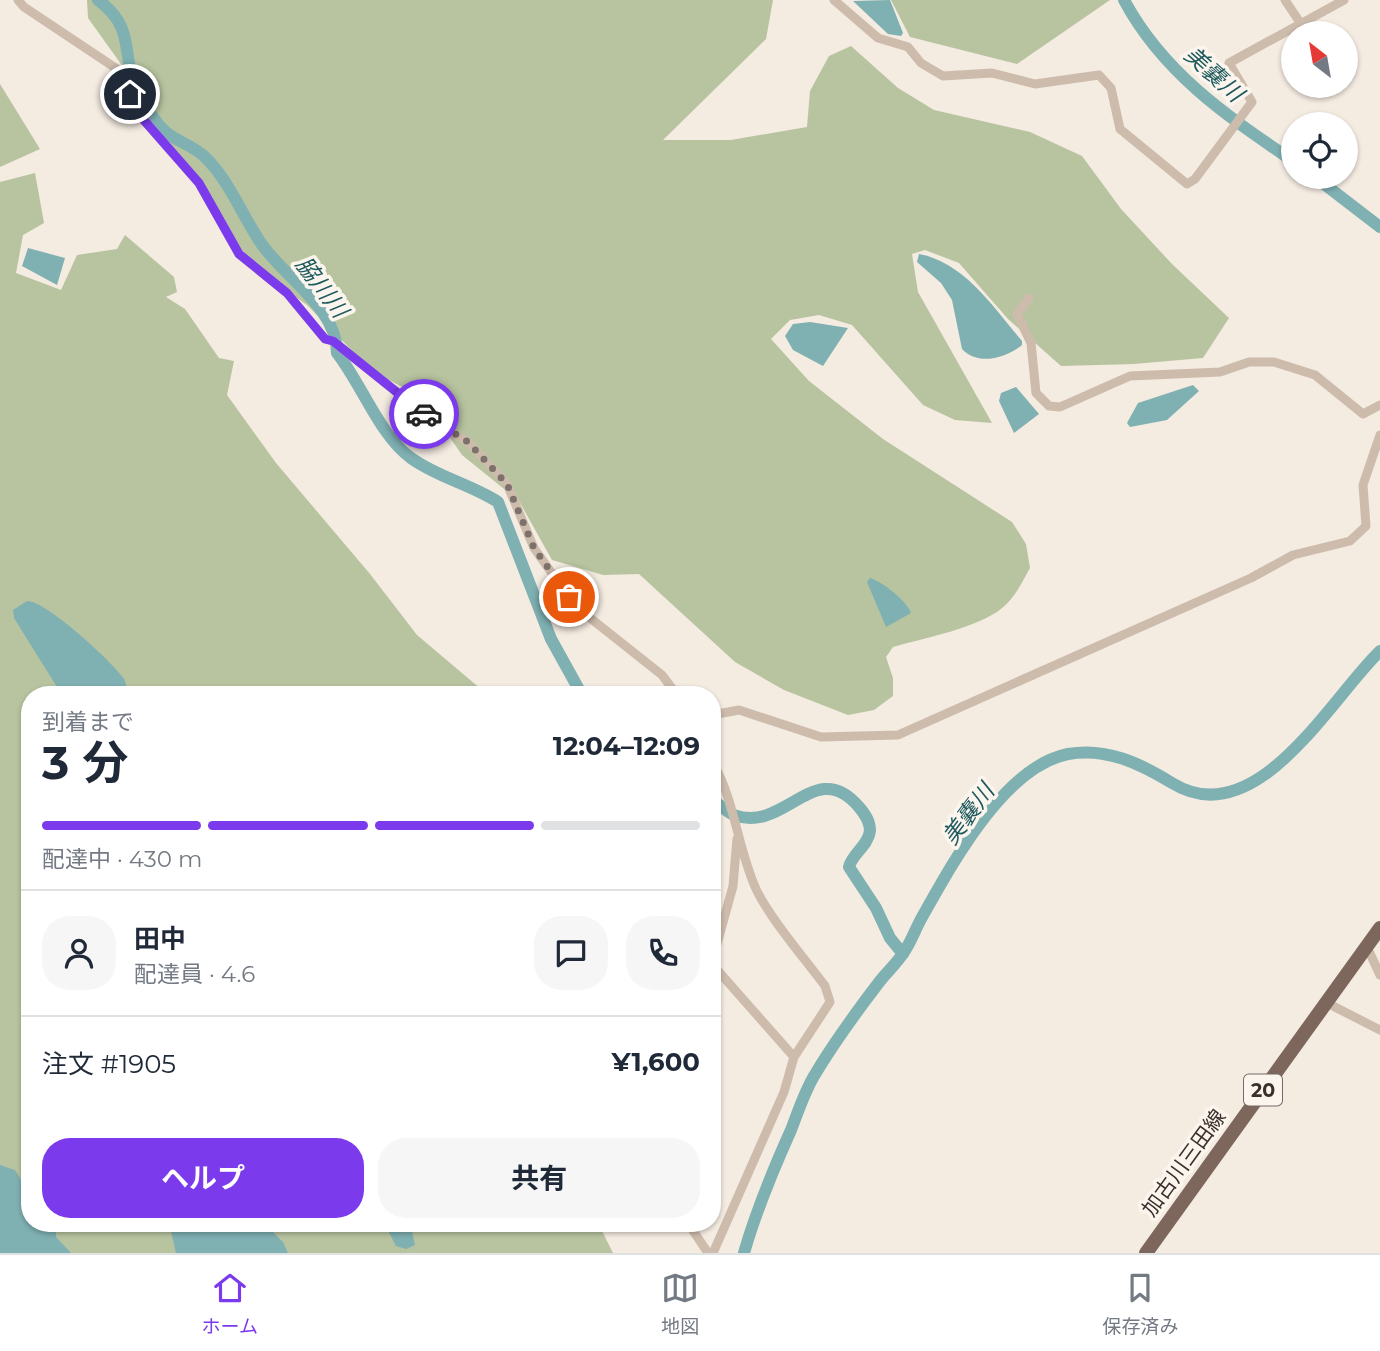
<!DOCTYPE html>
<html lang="ja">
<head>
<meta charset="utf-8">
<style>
	:root { --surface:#fff; --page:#f6f6f7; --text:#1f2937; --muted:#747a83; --line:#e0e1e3; --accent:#7c3aed }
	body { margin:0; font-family:Montserrat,"Noto Sans JP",sans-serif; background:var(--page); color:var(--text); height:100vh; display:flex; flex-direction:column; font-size:26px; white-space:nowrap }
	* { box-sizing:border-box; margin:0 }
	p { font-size:23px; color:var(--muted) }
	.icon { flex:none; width:38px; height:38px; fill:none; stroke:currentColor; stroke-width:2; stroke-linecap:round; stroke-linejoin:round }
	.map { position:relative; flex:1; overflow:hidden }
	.details { position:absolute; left:21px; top:686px; width:700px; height:546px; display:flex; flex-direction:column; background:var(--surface); border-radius:28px; box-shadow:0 2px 5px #0004 }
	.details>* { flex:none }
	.needle { width:46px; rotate:329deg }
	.fabs { position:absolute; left:1281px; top:21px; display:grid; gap:14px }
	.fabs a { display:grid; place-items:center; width:77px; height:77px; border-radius:50%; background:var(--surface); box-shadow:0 2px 5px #0004; font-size:35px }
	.pin { position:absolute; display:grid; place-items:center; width:60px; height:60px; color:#fff; margin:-30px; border:4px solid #fff; border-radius:50%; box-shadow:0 2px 7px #0007 }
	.courier { position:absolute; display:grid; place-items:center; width:70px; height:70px; margin:-35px; border:5px solid #7c3aed; border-radius:50%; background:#fff; color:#222; box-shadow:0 2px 9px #0007 }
	.summary em { font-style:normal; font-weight:700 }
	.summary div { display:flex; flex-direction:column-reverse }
	.summary { display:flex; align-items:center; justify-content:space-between; height:119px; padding:0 21px }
	h1 { font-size:46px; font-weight:700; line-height:52px }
	.bar { display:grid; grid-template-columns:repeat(4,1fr); gap:10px 7px; align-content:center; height:84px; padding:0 21px }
	.bar i { height:9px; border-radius:5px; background:var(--line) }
	.bar .current { background:var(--accent) }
	.bar p { grid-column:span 4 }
	.line { display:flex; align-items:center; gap:18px; padding:0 21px; border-top:2px solid var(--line) }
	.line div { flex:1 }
	.round { display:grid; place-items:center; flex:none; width:74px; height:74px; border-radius:28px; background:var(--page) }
	.primary-button { display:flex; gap:14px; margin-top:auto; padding:14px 21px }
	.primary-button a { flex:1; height:80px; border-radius:28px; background:var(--accent); color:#fff; font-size:28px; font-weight:700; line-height:80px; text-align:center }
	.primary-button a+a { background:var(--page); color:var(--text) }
	.tabs { display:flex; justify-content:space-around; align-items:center; height:98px; border-top:2px solid var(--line); background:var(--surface); font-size:19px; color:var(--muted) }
	.tabs a { display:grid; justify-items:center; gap:4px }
	.tabs .current { color:var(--accent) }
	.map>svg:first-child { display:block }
</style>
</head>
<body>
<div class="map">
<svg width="1380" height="1253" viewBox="0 0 1380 1253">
	<rect width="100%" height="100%" fill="#f4ebe1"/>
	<path fill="#b8c4a0" d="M87,0H773L766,39L663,140H731L807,127L810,91L829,56L851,46L898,88L934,110L1030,132L1082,156L1121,209L1172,264L1229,318L1203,358L1134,364L1061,366L1008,319L959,263L925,250L912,254L918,292L992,423L955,420L923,405L852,325L819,315L790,320L771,339L809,381L883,439L1012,522L1026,544L1030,568C1022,582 1015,598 1002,608C978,628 924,638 893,647L886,657L893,678V696L874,710L848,715L784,690L735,662L639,574L603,575L552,560L519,501L462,455L422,397L373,372L307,305L262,273L215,219L136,85L88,18Z
		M891,0H1110L1017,64L910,37Z
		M0,84L40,149L0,167Z
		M35,173L44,223L23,235L16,273L61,290L77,255L117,249L125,235L174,277L177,292L166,297L185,309L219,358L234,361L227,395L276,463L370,574L417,635L488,695H30V1223H598L613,1253H0V182Z"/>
	<path fill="#7fb0b2" d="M890,0L903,33L901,36L888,34L853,1Z
		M28,248L65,258L57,285L22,266Z
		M919,254C964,262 994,308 1022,341V345C1007,357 979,367 962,349L952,300L941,283L917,262Z
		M810,322L848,328L823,366L793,350L785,336L793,324Z
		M1193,385L1199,391L1167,420L1130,427L1127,423L1138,403Z
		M1016,387L1039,414L1014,433L999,401L1001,393Z
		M870,578C882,581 908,602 911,613L886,627L867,582Z
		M27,601C45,600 113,662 124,679C127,683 126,690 125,695H62L14,618L13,610Z
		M0,1165L15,1170L30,1194V1223H56V1237L71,1253H0Z
		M169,1223C206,1223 237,1226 272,1231L283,1242L288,1253H176Z
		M384,1223H410L415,1245L406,1249L396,1246Z"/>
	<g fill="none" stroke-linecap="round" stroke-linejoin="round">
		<path stroke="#7fb0b2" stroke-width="12" d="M98,0C136,28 121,53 136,89C141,101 151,115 159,125C171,141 193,144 206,158C231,183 243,218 263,246C287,279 337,309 337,353C361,383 380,436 411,458C437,477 470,484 498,502L551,639L582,695
			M1124,0C1163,73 1227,116 1293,161
			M1315,177L1380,227
			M712,799C719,804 726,812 734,815C785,834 815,755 859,807C865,814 870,821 870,831C868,846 852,854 849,867L876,908L890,938L903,954
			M744,1253C756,1211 773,1170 791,1130C798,1112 804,1093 814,1076C833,1044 857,1011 880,981C888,971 897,963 904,952C911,942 915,930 921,919C951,866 1003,767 1068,754C1107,747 1141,764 1172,783C1256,835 1330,699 1380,651"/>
		<path stroke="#cdbbac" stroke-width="9" d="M18,0L24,7L117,69L142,118L199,183L239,254L287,293L325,339L333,341L439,426L468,442L507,484L534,548L575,606L662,675L677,695
			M834,0L878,38L908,47L921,63L943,76L992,73L1035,84L1099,75L1111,88L1120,129L1187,184L1195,179L1252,102L1229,63L1344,0
			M1285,0L1301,24
			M1029,298L1017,314L1031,343L1036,393L1049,406L1060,407L1130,376L1220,372L1249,362H1274L1315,375L1363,414L1380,405
			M712,715L739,710L821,737L898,735L1251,578L1293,555L1350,541L1366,526L1363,485L1380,435
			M712,761C735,800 737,847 756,889C769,917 805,959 825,986L830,1002L794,1057L784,1092L713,1253
			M1367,947L1380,975
			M712,962L733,886L737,839
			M712,964L794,1057
			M1327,1003L1380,1030
			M688,1223L708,1253"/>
		<path stroke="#7d675c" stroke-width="14" d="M1146,1253L1380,928"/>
	</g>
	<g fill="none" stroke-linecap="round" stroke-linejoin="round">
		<path stroke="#7c716b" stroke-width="7" stroke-dasharray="0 12.6" d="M424,414L468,442L507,484L534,548L569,597"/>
		<path stroke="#7c3aed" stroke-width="9" d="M130,94L142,118L199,183L239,254L287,293L325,339L333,341L424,414"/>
	</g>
	<g text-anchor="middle" stroke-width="7" stroke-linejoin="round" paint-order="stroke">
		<rect fill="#fbf5ee" stroke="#756b66" stroke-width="2" x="1244" y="1074.5" width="38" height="31" rx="5"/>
		<g font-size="19" font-weight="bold" fill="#3b302b">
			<text x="1263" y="1097">20</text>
		</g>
		<g font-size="21" fill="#3b302b" stroke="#fbf5ee">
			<text transform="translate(1184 1163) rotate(-54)" y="7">加古川三田線</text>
		</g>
		<g font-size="23" font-style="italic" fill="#1f5a5e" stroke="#fbf5ee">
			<text transform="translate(1214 74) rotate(42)" y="8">美嚢川</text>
			<text transform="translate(322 287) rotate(53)" y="8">脇川川</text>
			<text transform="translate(968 814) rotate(-53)" y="8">美嚢川</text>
		</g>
	</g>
</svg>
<div class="fabs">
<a><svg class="needle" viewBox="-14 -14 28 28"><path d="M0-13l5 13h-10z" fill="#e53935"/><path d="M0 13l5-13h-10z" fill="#747a83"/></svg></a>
<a><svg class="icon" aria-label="locate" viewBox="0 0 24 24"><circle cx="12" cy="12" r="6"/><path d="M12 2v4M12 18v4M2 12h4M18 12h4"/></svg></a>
</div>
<div class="pin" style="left:569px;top:597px;background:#ea580c"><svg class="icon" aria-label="bag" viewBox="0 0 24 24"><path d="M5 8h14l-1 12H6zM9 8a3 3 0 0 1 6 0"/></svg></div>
<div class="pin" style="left:130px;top:94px;background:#1f2937"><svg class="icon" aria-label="home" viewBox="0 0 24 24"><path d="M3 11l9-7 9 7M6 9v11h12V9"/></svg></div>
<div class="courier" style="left:424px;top:414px"><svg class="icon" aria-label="car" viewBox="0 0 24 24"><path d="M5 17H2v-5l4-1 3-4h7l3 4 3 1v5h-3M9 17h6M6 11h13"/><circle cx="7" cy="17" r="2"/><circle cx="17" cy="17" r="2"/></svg></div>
<section class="details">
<div class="summary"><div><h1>3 分</h1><p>到着まで</p></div><em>12:04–12:09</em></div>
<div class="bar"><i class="current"></i><i class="current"></i><i class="current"></i><i></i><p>配達中 · 430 m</p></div>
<div class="line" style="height:126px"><a class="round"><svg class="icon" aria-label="person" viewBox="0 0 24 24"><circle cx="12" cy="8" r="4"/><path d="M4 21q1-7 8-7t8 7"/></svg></a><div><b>田中</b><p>配達員 · 4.6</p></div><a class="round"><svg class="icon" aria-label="chat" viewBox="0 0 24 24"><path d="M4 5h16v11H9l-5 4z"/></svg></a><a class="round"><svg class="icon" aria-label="phone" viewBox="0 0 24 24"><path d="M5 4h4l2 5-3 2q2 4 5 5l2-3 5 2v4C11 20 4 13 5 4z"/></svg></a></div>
<div class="line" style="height:91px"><div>注文 #1905</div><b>¥1,600</b></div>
<div class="primary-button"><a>ヘルプ</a><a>共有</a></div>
</section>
</div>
<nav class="tabs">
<a class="current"><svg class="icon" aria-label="home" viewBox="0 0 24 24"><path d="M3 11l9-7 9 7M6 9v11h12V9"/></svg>ホーム</a>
<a><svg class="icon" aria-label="map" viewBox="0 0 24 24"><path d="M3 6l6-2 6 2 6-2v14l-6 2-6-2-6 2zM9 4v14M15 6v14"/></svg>地図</a>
<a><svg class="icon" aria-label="saved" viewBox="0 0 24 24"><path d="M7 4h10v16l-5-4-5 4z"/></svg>保存済み</a>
</nav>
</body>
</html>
